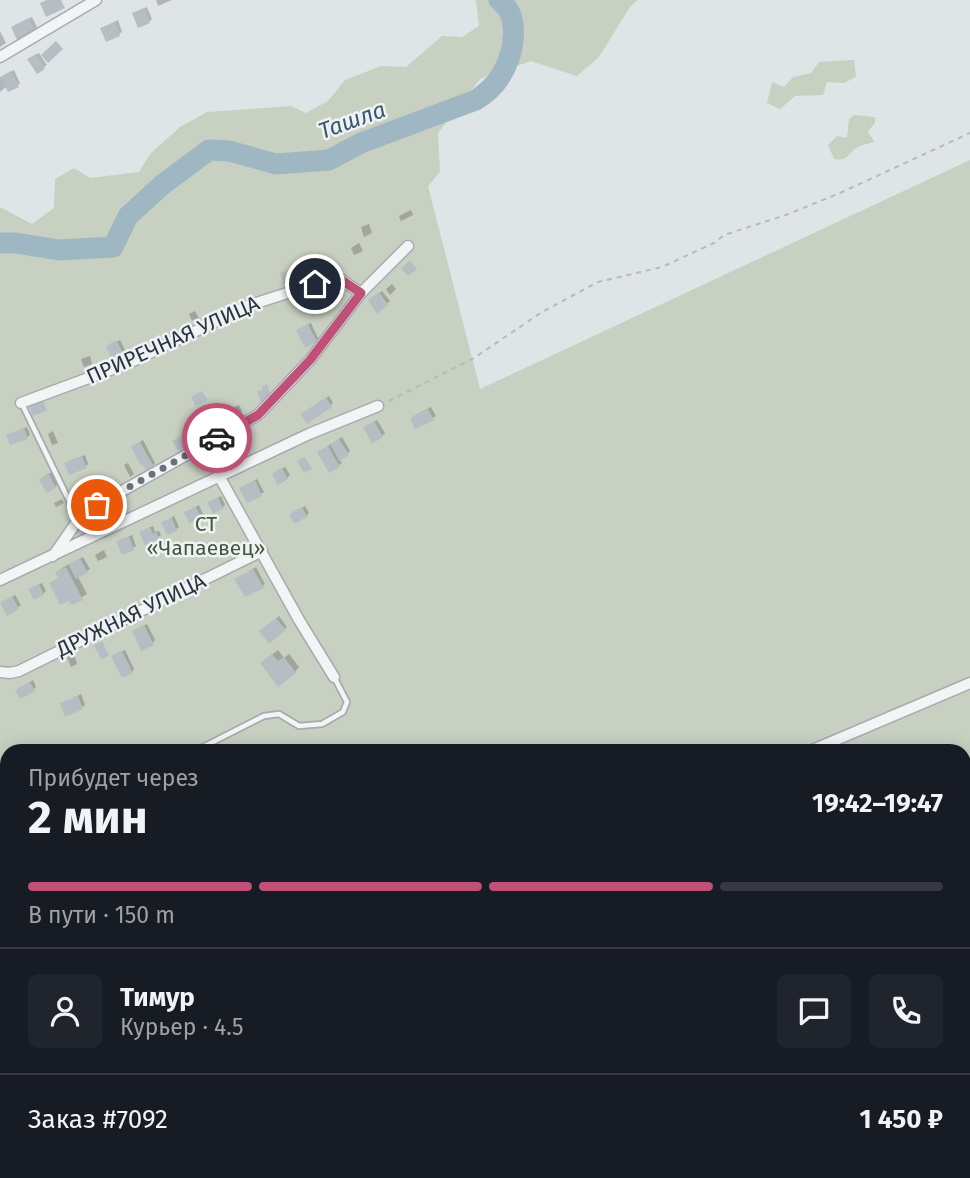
<!DOCTYPE html>
<html lang="ru">
<head>
<meta charset="utf-8">
<style>
	:root { --surface:#171b24; --page:#20242c; --text:#f1f3f6; --muted:#9ea1a6; --line:#363941; --accent:#bf5177 }
	body { margin:0; font-family:"Fira Sans",sans-serif; background:var(--page); color:var(--text); height:100vh; display:flex; flex-direction:column; font-size:26px; white-space:nowrap }
	* { box-sizing:border-box; margin:0 }
	p { font-size:23px; color:var(--muted) }
	.icon { flex:none; width:38px; height:38px; fill:none; stroke:currentColor; stroke-width:2; stroke-linecap:round; stroke-linejoin:round }
	.map { position:relative; flex:1; overflow:hidden }
	.side { position:absolute; left:0px; top:744px; width:971px; height:436px; display:flex; flex-direction:column; background:var(--surface); border-radius:21px 21px 0 0; box-shadow:0 4px 18px #0003 }
	.side>* { flex:none }
	.pin { position:absolute; display:grid; place-items:center; width:60px; height:60px; color:#fff; margin:-30px; border:4px solid #fff; border-radius:50%; box-shadow:0 2px 7px #0007 }
	.courier { position:absolute; display:grid; place-items:center; width:70px; height:70px; margin:-35px; border:5px solid #bf5177; border-radius:50%; background:#fff; color:#222; box-shadow:0 2px 9px #0007 }
	.headline em { font-style:normal; font-weight:700 }
	.headline div { display:flex; flex-direction:column-reverse }
	.headline { display:flex; align-items:center; justify-content:space-between; height:119px; padding:0 28px }
	h1 { font-size:46px; font-weight:700; line-height:52px }
	.bar { display:grid; grid-template-columns:repeat(4,1fr); gap:10px 7px; align-content:center; height:84px; padding:0 28px }
	.bar i { height:9px; border-radius:5px; background:var(--line) }
	.bar .active { background:var(--accent) }
	.bar p { grid-column:span 4 }
	.line { display:flex; align-items:center; gap:18px; padding:0 28px; border-top:2px solid var(--line) }
	.line div { flex:1 }
	.round { display:grid; place-items:center; flex:none; width:74px; height:74px; border-radius:10px; background:var(--page) }
	.map>svg:first-child { display:block }
</style>
</head>
<body>
<div class="map">
<svg width="970" height="1178" viewBox="0 0 970 1178">
	<rect width="100%" height="100%" fill="#dfe4e7"/>
	<path fill="#ced3d8" d="M892,1172L894,1178H717L716,1173Z"/>
	<path fill="#c8d0c1" d="M476,0H638L630,7L599,57L577,76L531,61L480,79L438,133L440,172L428,186L480,389L970,160V1178H890L889,1173L964,1172V751H7V832L0,828V207L32,224L54,208L55,179L74,168L90,178L139,172L150,154L180,127L207,112L291,106L306,113L328,101L345,80L381,66L406,67L442,36L462,37L479,26Z
		M854,60L856,77L844,83L827,82L823,95L795,96L780,109L767,103L772,82L784,87L793,77L811,73L819,62Z
		M854,115L875,117V123L868,131L874,142C868,144 859,145 855,149C846,156 848,161 834,159L828,145L837,136L847,138L849,119Z
		M716,1172L717,1178H277L274,1173Z"/>
	<path fill="#0003" d="M156,0H172L158,6Z
		M147,7L152,19L149,22L134,13Z
		M32,17L37,27L34,30L15,25Z
		M118,20L122,32L119,34L102,28Z
		M0,31L6,43L0,47Z
		M39,53L47,65L37,72L32,57Z
		M14,70L20,83L18,85L7,86L0,92V78Z
		M411,210L413,215L401,221L399,216Z
		M369,224L372,233L364,237L361,227Z
		M359,243L363,251L354,255L351,248Z
		M297,267L300,276L297,278L282,273Z
		M392,284L396,289L390,295L386,289Z
		M382,291L390,301L377,312L370,300Z
		M195,311L199,318L192,321L189,314Z
		M311,323L318,338L316,341L301,328Z
		M120,340L126,352L123,355L110,344Z
		M90,356L92,364L84,367L81,359Z
		M329,396L333,403L331,405L306,412Z
		M239,405L242,412L234,416L230,409Z
		M431,407L436,416L433,418L414,416Z
		M377,420L385,433L382,436L368,425Z
		M27,427L30,435L27,437L8,435Z
		M53,431L58,443L52,445L48,434Z
		M189,432L193,439L190,442L177,438Z
		M342,437L350,451L339,459L342,463L339,465L322,450Z
		M143,440L155,463L153,466L133,447Z
		M85,455L88,464L86,466L69,461Z
		M128,463L134,474L130,477L124,465Z
		M285,467L290,475L287,478L277,471Z
		M52,472L58,484L55,487L44,476Z
		M257,479L264,492L261,494L241,488Z
		M88,486L94,498L91,500L79,491Z
		M221,496L225,505L222,508L209,502Z
		M62,499L64,503L56,507L54,503Z
		M199,505L203,514L200,516L186,512Z
		M305,506L309,513L306,516L291,514Z
		M174,516L179,527L176,529L163,523Z
		M103,521L106,527L100,530L98,524Z
		M153,526L155,532L159,531L161,535L158,537L141,532Z
		M132,535L136,546L133,548L118,541Z
		M104,550L107,557L98,561L95,555Z
		M83,557L90,569L78,577L87,594L72,603L51,584L59,577L57,573L62,568Z
		M256,567L265,584L262,587L239,577Z
		M42,583L46,591L43,594L33,587Z
		M15,595L21,605L8,614L4,601Z
		M279,616L287,627L270,641L261,631Z
		M147,624L155,640L153,643L137,629Z
		M125,650L134,669L132,672L116,654Z
		M278,650L284,658L289,654L299,667L295,672L267,659Z
		M74,654L77,664L71,667L67,657Z
		M33,680L36,687L34,689L17,690Z
		M81,694L85,705L82,707L62,704Z
		M964,896L969,909L964,912Z
		M970,1001V1013L965,1015L964,1003Z
		M970,1039V1045L966,1047L964,1042Z
		M5,1080L7,1097L0,1100V1082Z
		M19,1172H39L27,1178H22Z
		M51,1172H63L52,1177Z
		M734,1172H751L752,1178H735Z
		M784,1174V1178H754L758,1175Z"/>
	<g fill="none" stroke-linecap="round" stroke-linejoin="round">
		<path stroke="#9eb7c3" stroke-width="21" d="M0,243H16L59,250L113,247L128,216L162,185L209,150L229,151L276,164L329,160L361,143L476,100C486,93 494,87 500,77C514,55 522,16 499,0"/>
	</g>
	<path fill="#b7bec3" d="M47,0H61L65,8L46,17L40,3Z
		M144,8L150,23L138,28L132,13Z
		M29,18L35,31L17,40L11,27Z
		M115,22L120,36L106,42L100,28Z
		M56,41L63,49L48,63L41,55Z
		M36,54L45,69L37,74L27,59Z
		M11,71L19,87L8,92L0,77Z
		M410,261L417,269L408,276L401,268Z
		M294,268L298,280L284,285L280,273Z
		M379,292L388,305L377,314L368,300Z
		M308,324L317,342L305,348L296,330Z
		M117,341L124,356L113,362L106,346Z
		M267,384L271,395L261,403L257,391L263,390L262,386Z
		M202,391L208,400L196,406L191,397Z
		M326,397L332,407L307,424L301,414Z
		M42,399L47,410L33,416L28,404Z
		M428,409L434,420L415,429L410,418Z
		M374,421L383,437L372,444L363,427Z
		M24,428L28,439L10,445L6,435Z
		M186,433L191,443L178,451L172,441Z
		M339,439L349,455L339,461L330,444Z
		M140,442L154,467L146,470L142,464L140,465L131,446Z
		M328,446L340,467L329,473L317,452Z
		M82,456L87,468L69,475L64,463Z
		M305,457L312,469L304,473L297,461Z
		M282,468L288,479L278,485L272,474Z
		M49,474L56,488L46,493L39,479Z
		M255,480L262,496L247,503L239,488Z
		M85,488L93,502L83,507L75,493Z
		M218,497L223,509L213,514L207,502Z
		M196,507L201,518L189,523L184,512Z
		M302,507L307,517L294,524L289,514Z
		M172,518L177,531L167,535L161,522Z
		M150,527L153,534L156,532L159,539L145,545L139,532Z
		M129,536L134,550L122,555L116,541Z
		M80,558L88,573L76,579L68,564Z
		M66,567L83,600L72,605L68,601L60,605L49,583L58,578L55,572Z
		M253,569L264,588L245,597L234,579Z
		M39,584L44,595L34,600L28,589Z
		M12,596L19,609L7,616L0,603Z
		M276,618L286,630L269,644L259,631Z
		M144,625L154,645L141,651L132,631Z
		M102,641L109,656L101,659L94,645Z
		M122,651L133,673L122,678L111,656Z
		M272,654L278,661L284,657L296,673L278,687L260,663Z
		M30,682L35,691L20,699L15,690Z
		M78,696L83,709L65,717L60,703Z
		M7,965V993L0,976V967Z
		M7,1107V1128L0,1131V1110Z"/>
	<g fill="none" stroke-linecap="round" stroke-linejoin="round">
		<g stroke="#a5acb0" stroke-width="8">
			<path id="lane" d="M22,404L78,519
				M195,751L264,716L279,714L299,726L322,724L343,712L347,702L334,677
				M858,1172L861,1178"/>
		</g>
		<g stroke="#a5acb0" stroke-width="13">
			<path id="street" d="M0,57L96,0
				M21,403L129,363L250,305L337,277L361,293
				M219,476L299,620L334,677
				M53,556L78,520L97,505L258,415L310,360L361,293L408,246
				M0,580L309,434L378,406
				M0,672L10,673L19,671L262,551
				M810,751L970,683
				M964,809L970,807
				M964,934L970,932
				M0,1012L7,1009
				M964,1061L970,1059
				M0,1168L4,1178"/>
		</g>
		<path stroke="#b6babe" stroke-width="2" stroke-dasharray="5 5" stroke-linecap="butt" d="M389,401L474,358L542,312L598,282L662,267L714,243L724,235L786,215L840,193L970,133"/>
		<use href="#lane" stroke="#f2f4f6" stroke-width="4.5"/>
		<use href="#street" stroke="#f2f4f6" stroke-width="10"/>
	</g>
	<g fill="none" stroke-linecap="round" stroke-linejoin="round">
		<path stroke="#697278" stroke-width="7" stroke-dasharray="0 12.6" d="M97,505L217,438"/>
		<path stroke="#bf5177" stroke-width="9" d="M217,438L258,415L310,360L361,293L337,277L315,284"/>
	</g>
	<g text-anchor="middle" stroke-width="5" stroke-linejoin="round" paint-order="stroke">
		<g font-size="21" fill="#2a343c" stroke="#eff2f5">
			<text transform="translate(173 340) rotate(-24)" y="7">ПРИРЕЧНАЯ УЛИЦА</text>
			<text transform="translate(131 615) rotate(-26)" y="7">ДРУЖНАЯ УЛИЦА</text>
		</g>
		<g font-size="21" fill="#445639" stroke="#eff2f5">
			<text x="206" y="531">СТ<tspan x="206" dy="24">«Чапаевец»</tspan></text>
		</g>
		<g font-size="23" font-style="italic" fill="#39596c" stroke="#eff2f5">
			<text transform="translate(352 120) rotate(-20)" y="8">Ташла</text>
		</g>
	</g>
</svg>
<div class="pin" style="left:97px;top:505px;background:#ea580c"><svg class="icon" aria-label="bag" viewBox="0 0 24 24"><path d="M5 8h14l-1 12H6zM9 8a3 3 0 0 1 6 0"/></svg></div>
<div class="pin" style="left:315px;top:284px;background:#1f2937"><svg class="icon" aria-label="home" viewBox="0 0 24 24"><path d="M3 11l9-7 9 7M6 9v11h12V9"/></svg></div>
<div class="courier" style="left:217px;top:438px"><svg class="icon" aria-label="car" viewBox="0 0 24 24"><path d="M5 17H2v-5l4-1 3-4h7l3 4 3 1v5h-3M9 17h6M6 11h13"/><circle cx="7" cy="17" r="2"/><circle cx="17" cy="17" r="2"/></svg></div>
<section class="side">
<div class="headline"><div><h1>2 мин</h1><p>Прибудет через</p></div><em>19:42–19:47</em></div>
<div class="bar"><i class="active"></i><i class="active"></i><i class="active"></i><i></i><p>В пути · 150 m</p></div>
<div class="line" style="height:126px"><a class="round"><svg class="icon" aria-label="person" viewBox="0 0 24 24"><circle cx="12" cy="8" r="4"/><path d="M4 21q1-7 8-7t8 7"/></svg></a><div><b>Тимур</b><p>Курьер · 4.5</p></div><a class="round"><svg class="icon" aria-label="chat" viewBox="0 0 24 24"><path d="M4 5h16v11H9l-5 4z"/></svg></a><a class="round"><svg class="icon" aria-label="phone" viewBox="0 0 24 24"><path d="M5 4h4l2 5-3 2q2 4 5 5l2-3 5 2v4C11 20 4 13 5 4z"/></svg></a></div>
<div class="line" style="height:91px"><div>Заказ #7092</div><b>1 450 ₽</b></div>
</section>
</div>
</body>
</html>
